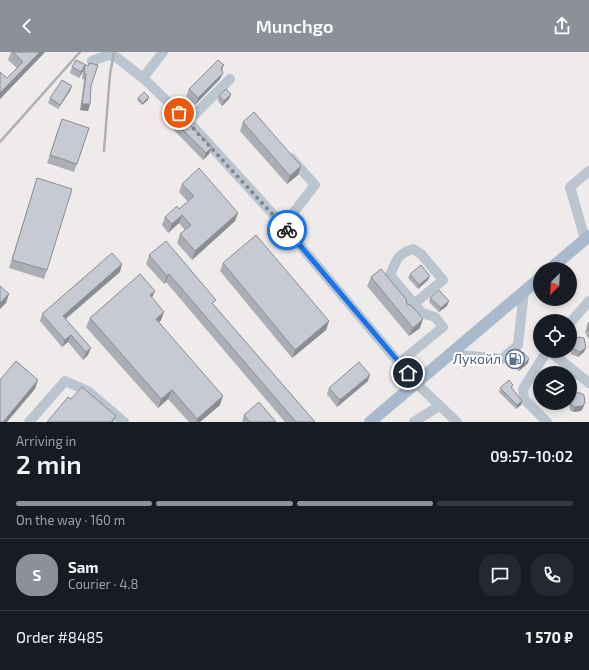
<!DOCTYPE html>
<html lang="en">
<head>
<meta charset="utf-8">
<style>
	:root { --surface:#171b24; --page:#242831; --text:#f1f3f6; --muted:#9ea1a6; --line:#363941; --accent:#8c9099 }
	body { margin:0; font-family:"Exo 2",sans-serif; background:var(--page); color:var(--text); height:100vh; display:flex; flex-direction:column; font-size:15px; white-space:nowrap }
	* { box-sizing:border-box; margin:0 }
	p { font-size:13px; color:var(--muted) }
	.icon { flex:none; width:22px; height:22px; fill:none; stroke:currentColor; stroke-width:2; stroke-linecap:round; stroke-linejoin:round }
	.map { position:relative; height:370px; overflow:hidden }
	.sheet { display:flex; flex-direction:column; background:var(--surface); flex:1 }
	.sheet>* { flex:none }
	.needle { width:26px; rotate:204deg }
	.buttons { position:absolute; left:533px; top:210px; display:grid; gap:8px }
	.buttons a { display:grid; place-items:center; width:44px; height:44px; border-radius:50%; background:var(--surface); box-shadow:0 2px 6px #0003; font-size:20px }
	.pin { position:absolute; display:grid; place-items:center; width:34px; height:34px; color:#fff; margin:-17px; border:2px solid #fff; border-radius:50%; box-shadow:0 1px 4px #0007 }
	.courier { position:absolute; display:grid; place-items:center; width:40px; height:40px; margin:-20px; border:3px solid #1a73e8; border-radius:50%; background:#fff; color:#222; box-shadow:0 1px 5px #0007 }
	.summary em { font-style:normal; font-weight:600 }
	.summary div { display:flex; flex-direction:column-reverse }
	.summary { display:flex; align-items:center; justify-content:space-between; height:68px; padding:0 16px }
	h1 { font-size:26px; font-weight:600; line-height:30px }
	.bar { display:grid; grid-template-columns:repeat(4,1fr); gap:6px 4px; align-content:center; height:48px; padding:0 16px }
	.bar i { height:5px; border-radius:3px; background:var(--line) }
	.bar .selected { background:var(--accent) }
	.bar p { grid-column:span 4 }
	.line { display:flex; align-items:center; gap:10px; padding:0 16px; border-top:1px solid var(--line) }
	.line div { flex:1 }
	.round { display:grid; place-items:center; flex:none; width:42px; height:42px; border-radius:16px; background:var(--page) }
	header { display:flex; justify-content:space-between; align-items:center; height:52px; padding:0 16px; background:var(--accent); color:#fff; font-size:18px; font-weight:600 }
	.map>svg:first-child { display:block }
</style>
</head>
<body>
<header><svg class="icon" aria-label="back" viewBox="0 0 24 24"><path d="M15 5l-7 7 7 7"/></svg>Munchgo<svg class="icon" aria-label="share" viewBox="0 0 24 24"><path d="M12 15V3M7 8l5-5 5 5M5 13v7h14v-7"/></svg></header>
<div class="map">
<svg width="589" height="370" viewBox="0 0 589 370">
	<rect width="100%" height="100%" fill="#efebeb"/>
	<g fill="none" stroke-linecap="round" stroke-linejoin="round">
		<path stroke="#bbc5cf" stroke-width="10" d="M92,9L108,3L116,5L143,26L188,69L282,172L416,331L457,370
			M143,26L163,0
			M188,69L230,27
			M282,172L290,165L315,133L291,106
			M585,187L570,135L589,119
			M570,271L589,249
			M547,299L523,337L524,347L547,370
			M549,299L589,331
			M450,302L502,307L518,293L524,239
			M399,311L443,275L435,265L422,261L390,223C396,209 398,201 413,197L421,202L443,228L409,256
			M29,370L65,329L88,339L124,370
			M414,370L439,354"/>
		<path stroke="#a9bacd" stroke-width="12" d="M550,217L589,184
			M370,370L540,226"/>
		<path stroke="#adb0b7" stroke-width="2.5" d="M0,90L80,0
			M104,99L110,22L114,0"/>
	</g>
	<path fill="#abaeb5" d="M11,0H45L0,47V20L7,26L17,16L8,8Z
		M89,11L91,34L90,52L88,59L80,58L84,28L82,27L83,19L79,26L70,21L72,15L88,14Z
		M224,13L222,19L220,27L195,53L186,44L189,37Z
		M72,34L70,39L58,57L48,51L50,46Z
		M231,42L229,47L222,54L218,49L219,44Z
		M138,46L148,48L142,53L137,48Z
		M171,66L212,95L209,102L203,108L169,73Z
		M243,70L301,114L298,123L287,132L240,79Z
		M59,75L77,112L74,120L47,111Z
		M37,126L47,218L44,227L9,216Z
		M182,132L238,161L235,169L192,208L177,191L180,182L185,178L179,171L168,181L162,173L165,165L179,157L188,150L179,140Z
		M149,203L214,253L315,370H285L166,230L164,232L146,212Z
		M223,211L329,269L326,278L292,306L220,219Z
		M120,220L66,267L88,303L83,308L68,290L62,295L40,269L42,262Z
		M410,222L428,228L418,237L408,226Z
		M371,225L407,252L420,276L409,284L367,234Z
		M152,246L164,260L161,268L159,270L220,353L200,370H189L168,347L158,356L86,275L90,266Z
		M430,246L447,254L439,260L429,250Z
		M589,270V286H588L585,280Z
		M572,290L586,296L584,300L578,305L571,302L570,294Z
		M514,309L528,311L519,319L513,313Z
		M368,329L337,355L327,342L329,336Z
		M513,333L512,336L522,349L521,353L516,357L499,340L500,336Z
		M570,345L583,356L581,359L573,360L570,358L569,351H570Z
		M244,363L276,370H242Z"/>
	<path fill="#8b8d93" d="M40,0H45L0,47V41Z
		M85,13L83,19L79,26L81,20Z
		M223,21L220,27L195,53L198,46Z
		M72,34L70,39L58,57L60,53Z
		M231,42L229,47L222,54L224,49Z
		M149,45L148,48L142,53L143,51Z
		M82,52H90L88,59L80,58Z
		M212,95L209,102L203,108L206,101Z
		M301,114L298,123L287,132L290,124Z
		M238,161L235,169L192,208L195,199Z
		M182,163L179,171L168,181L172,172Z
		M122,212L120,220L60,271L63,264Z
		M169,222L166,230L164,232L167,224Z
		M430,224L428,228L418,237L419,233Z
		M155,239L151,248L150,243Z
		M9,242L6,251L0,257V251Z
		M449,249L447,254L439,260L441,256Z
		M164,260L161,268L153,276L156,267Z
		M423,267L420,276L409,284L413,276Z
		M329,269L326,278L292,306L295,298Z
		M71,283L68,290L62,295L65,288Z
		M91,296L88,303L83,308L86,300Z
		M586,296L584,300L578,305L580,300Z
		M529,307L528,311L519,319L521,315Z
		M370,323L368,329L337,355L340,348Z
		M38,328L35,337L7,370H3Z
		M172,338L168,347L158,356L161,347Z
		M223,344L220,353L200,370H196L197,367Z
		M522,349L521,353L516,357L517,353Z
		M585,351L583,356L581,359L573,360L575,355Z
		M116,364L113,370H111Z"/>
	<path fill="#c7cad2" stroke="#8b8d93" d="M13,0H40L0,41V20L7,26L23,10Z
		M76,8L88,14L89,11L98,13L91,34L90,52H82L86,22L84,21L85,13L81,20L72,15Z
		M218,8L224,13L221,16L223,21L198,46L189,37Z
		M62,28L72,34L60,53L50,46Z
		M226,37L231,42L224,49L219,44Z
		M144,40L149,45L143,51L138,46Z
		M177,60L212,95L206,101L171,66Z
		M254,60L301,114L290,124L243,70Z
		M62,67L89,76L77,112L50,103Z
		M199,116L238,161L195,199L180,182L191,173L182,163L172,172L165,165L177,154L179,157L194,144L182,132Z
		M37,126L72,137L47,218L12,208Z
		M256,183L329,269L295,298L223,211Z
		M166,189L216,248L212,251L315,370H296L169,222L167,224L149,203Z
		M112,201L122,212L63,264L91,296L86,300L71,283L65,288L42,262Z
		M421,213L430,224L419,233L410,222Z
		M381,217L406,247L407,252L412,254L423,267L413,276L371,225Z
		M140,222L155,239L150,243L164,260L156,267L223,344L197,367L172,338L161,347L90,266Z
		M0,234L9,242L0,251Z
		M439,238L449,249L441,256L430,246Z
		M589,270V280L587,275Z
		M578,285L584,286L586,296L580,300L573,297L572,290Z
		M523,300L529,307L521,315L514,309Z
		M16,309L38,328L3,370H0V328Z
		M359,310L370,323L340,348L329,336Z
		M551,315L558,318L559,321H544L545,320Z
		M509,328L513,333L511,335L522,349L517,353L500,336Z
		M82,335L116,364L111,370H47L68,345L71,347Z
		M576,341H580L584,343L585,351L582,354L575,355L571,353L570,345Z
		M259,350L276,370H250L244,363Z"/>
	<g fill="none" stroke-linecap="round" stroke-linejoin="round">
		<path stroke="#7f858d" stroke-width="4" stroke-dasharray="0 7.2" d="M179,61L287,178"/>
		<path stroke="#1a73e8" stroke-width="5" d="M287,178L408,321"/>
	</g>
	<defs>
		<g id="fuel-ring" transform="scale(1)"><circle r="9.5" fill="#fff" stroke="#5c6f8a" stroke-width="1.5"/><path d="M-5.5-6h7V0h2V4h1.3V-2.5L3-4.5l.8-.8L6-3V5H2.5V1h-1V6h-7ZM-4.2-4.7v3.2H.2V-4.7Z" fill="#5c6f8a"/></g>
	</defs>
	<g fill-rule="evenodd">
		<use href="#fuel-ring" x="515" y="307"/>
	</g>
	<g text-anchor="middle" stroke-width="4" stroke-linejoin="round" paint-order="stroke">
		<g font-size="14" fill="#4e5e75" stroke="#fff" text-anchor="end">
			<text x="501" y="312">Лукойл</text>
		</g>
	</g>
</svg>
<div class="buttons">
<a><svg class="needle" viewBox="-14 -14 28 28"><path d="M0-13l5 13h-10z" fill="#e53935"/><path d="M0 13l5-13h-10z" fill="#9ea1a6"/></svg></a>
<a><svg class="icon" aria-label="locate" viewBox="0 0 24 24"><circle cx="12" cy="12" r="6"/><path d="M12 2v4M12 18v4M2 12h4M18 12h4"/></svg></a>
<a><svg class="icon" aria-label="layers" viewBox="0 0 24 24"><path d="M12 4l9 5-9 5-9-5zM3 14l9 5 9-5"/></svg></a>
</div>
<div class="pin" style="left:179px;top:61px;background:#ea580c"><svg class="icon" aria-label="bag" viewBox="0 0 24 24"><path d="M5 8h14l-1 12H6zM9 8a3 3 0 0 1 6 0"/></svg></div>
<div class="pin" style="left:408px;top:321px;background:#1f2937"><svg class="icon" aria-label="home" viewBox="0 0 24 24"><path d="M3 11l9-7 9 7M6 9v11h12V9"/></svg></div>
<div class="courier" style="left:287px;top:178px"><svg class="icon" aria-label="bike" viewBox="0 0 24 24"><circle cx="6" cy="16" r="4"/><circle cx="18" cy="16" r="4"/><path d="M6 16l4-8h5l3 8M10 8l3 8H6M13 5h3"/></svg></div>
</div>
<section class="sheet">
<div class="summary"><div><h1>2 min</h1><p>Arriving in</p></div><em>09:57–10:02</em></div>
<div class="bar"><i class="selected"></i><i class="selected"></i><i class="selected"></i><i></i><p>On the way · 160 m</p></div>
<div class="line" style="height:72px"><b class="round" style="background:var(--accent);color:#fff">S</b><div><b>Sam</b><p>Courier · 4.8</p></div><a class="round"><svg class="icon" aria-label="chat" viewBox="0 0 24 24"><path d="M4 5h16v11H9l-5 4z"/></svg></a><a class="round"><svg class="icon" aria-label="phone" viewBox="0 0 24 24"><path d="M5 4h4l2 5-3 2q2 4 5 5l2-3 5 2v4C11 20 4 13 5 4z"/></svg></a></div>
<div class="line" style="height:52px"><div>Order #8485</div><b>1 570 ₽</b></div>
</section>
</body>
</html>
